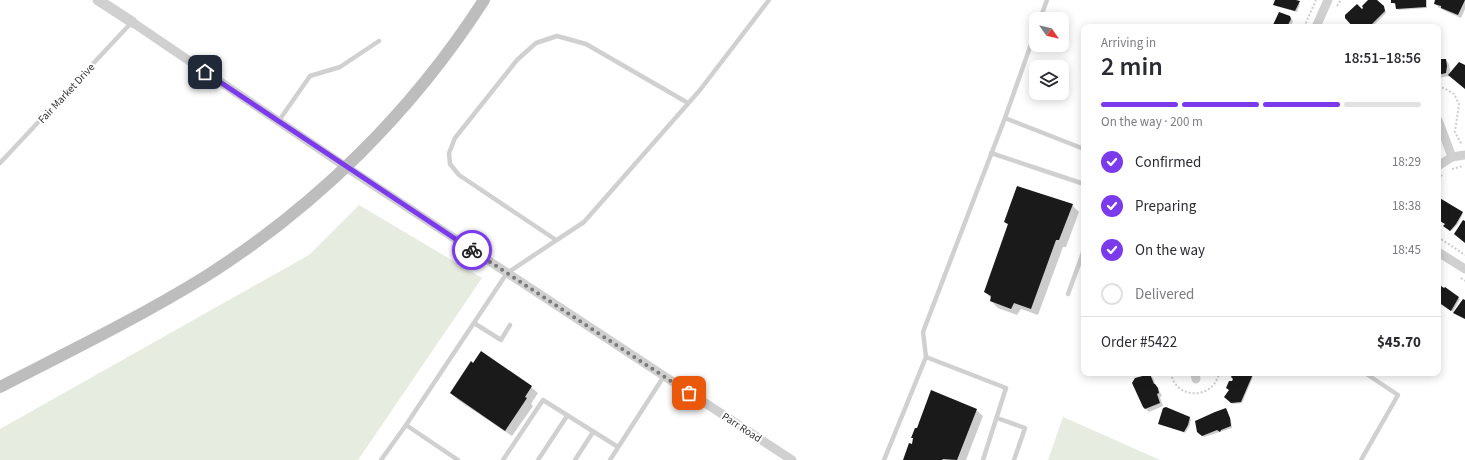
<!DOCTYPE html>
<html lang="en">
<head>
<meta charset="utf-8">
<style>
	:root { --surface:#fff; --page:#f2f2f3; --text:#2b2b33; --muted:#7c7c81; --line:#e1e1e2; --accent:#7c3aed }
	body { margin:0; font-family:"Source Sans 3",sans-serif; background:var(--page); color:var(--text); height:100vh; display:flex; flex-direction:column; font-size:15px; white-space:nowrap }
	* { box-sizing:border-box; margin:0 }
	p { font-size:13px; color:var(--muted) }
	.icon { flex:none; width:22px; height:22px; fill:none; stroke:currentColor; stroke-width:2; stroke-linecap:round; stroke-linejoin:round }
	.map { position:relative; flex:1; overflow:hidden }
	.panel { position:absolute; left:1081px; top:24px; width:360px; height:352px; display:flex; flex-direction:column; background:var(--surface); border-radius:8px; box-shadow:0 2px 10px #0003 }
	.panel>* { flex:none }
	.needle { width:26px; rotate:124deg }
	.buttons { position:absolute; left:1029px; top:12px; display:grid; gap:8px }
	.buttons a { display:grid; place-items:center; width:40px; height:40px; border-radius:8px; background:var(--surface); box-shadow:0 2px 10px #0003; font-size:20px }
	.pin { position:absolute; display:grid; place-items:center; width:34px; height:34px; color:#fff; margin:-17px; border-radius:8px; box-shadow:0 2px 6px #0006 }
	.courier { position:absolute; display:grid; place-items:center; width:40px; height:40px; margin:-20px; border:3px solid #7c3aed; border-radius:50%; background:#fff; color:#222; box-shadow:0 1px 5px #0007 }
	.headline em { font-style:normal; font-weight:600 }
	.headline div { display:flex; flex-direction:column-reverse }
	.headline { display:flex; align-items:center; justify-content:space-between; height:68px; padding:0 20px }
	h1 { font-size:26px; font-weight:600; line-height:30px }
	.bar { display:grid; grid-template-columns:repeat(4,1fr); gap:6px 4px; align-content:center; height:48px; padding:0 20px }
	.bar i { height:5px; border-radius:3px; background:var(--line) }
	.bar .active { background:var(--accent) }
	.bar p { grid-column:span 4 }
	.line { display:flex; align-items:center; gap:10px; padding:0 20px; border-top:1px solid var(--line) }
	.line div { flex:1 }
	ol { padding:0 20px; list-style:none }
	li { display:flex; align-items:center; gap:12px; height:44px }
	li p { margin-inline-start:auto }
	li .icon { padding:4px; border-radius:50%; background:var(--accent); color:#fff; stroke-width:4 }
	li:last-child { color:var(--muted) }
	li i { width:22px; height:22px; border:2px solid var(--line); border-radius:50% }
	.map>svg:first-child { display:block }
</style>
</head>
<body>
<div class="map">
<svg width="1465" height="460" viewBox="0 0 1465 460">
	<rect width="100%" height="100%" fill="#fff"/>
	<path fill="#e6ecdf" d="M359,205L482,278L358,460H0V429L309,255Z
		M1063,417L1160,460H1048Z"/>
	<path fill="#0003" d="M1276,0H1293L1300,4L1297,12L1276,6L1274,5Z
		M1370,0H1375L1385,9L1386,13L1372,27H1355Z
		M1392,0H1427V8L1398,10L1396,4H1394Z
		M1437,0H1465V9L1461,18L1445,11L1438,7L1435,3Z
		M1290,17L1293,21L1291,27H1273Z
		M1446,60L1449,64L1450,70L1449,76L1438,78V61Z
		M1438,199L1463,214L1457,225L1451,231L1446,227V224L1438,220Z
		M1072,205L1079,212L1066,247H1063L1038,315L1021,309L1017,315L998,308L991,301L992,299L985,292L1008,225L1005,222Z
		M1438,285L1460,299L1453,312L1438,302Z
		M1234,373H1248L1253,377L1242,403L1233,404L1226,397L1233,382Z
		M1150,375L1153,378L1156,386L1160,392L1162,396L1160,397L1163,406L1149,412L1144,407Z
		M531,387L538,393L531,404L533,406L512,436L458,400L451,393Z
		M976,410L983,416L966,460H905L912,445L914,440L913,438L916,429Z
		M1227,411L1231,420L1232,428L1204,437L1199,434Z
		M1189,418L1191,420L1189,427L1185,433L1160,424Z"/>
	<path fill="#1a1a1a" d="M1275,0H1296L1300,1L1295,11L1273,5Z
		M1368,0H1377L1384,6L1385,11L1369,27H1353L1345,18V15L1357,4L1362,9L1363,8L1362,6Z
		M1391,0H1426V7L1396,9L1395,3H1391Z
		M1435,0H1465L1458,15L1441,8V6L1434,4Z
		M1279,12L1290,16L1291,19L1287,27H1272Z
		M1438,59H1446L1447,66L1446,73L1438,75Z
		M1459,62L1465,65V89L1448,75Z
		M1017,186L1073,204L1059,240H1056L1031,309L1014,303L1011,309L990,301L991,296L984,292L1008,224L1004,222Z
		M1438,197L1463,212L1456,224L1450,231L1443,226L1445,224L1438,220Z
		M1463,220L1465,221V243L1454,234Z
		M1438,284L1444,288L1445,287L1459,297L1451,311L1438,302Z
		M1463,299L1465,300V319L1453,313Z
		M481,351L532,386L525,397L527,398L505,431L450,393L471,361L473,363Z
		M1233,373H1250L1253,374L1241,402L1231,403L1224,397L1229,390L1226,388L1229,381H1232L1233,379L1231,377Z
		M1150,374L1154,384H1155L1158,388L1159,393L1157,394L1160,403L1145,409L1143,407L1132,383L1135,378Z
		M931,390L977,409L957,460L943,459L942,460H903L909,443L912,444L913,438H911L915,428H917Z
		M1166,407L1190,417L1188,425L1184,432L1158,424L1163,408Z
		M1226,408L1230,418L1231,426L1221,430L1220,432L1217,430L1202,436L1197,432L1195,421L1215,412Z"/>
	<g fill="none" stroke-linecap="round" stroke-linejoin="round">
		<path stroke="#cdcdcd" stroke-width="2" stroke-dasharray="2 2" stroke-linecap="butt" d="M1337,6L1341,0
			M1304,27L1316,0
			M1438,87L1444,88L1454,94L1459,104L1455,132L1462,145
			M1452,169L1463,166
			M1438,179L1443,174
			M1438,237L1465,255
			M1461,278L1465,281
			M1171,373C1175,400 1214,400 1219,373"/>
		<path stroke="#d0d0d0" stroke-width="4.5" d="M1040,19L1047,0
			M1005,118L1084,149
			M278,122L310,76L340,67L379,41
			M991,153L1084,184
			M0,163L132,22
			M556,240L459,175L450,164L449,153L455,138L517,60L536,43L557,36L586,44L688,103
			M1068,294L1084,250
			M474,323L501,340L510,325
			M926,357L923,332L1005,118L1036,30
			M997,418L1025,428L1014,460
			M381,460L406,425
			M458,460L406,425L507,273L584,222L700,90L769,0
			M503,460L543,400L618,447
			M538,460L567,416
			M575,460L593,432
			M610,460L664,376
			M884,460L926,357L1006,388L983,460
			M1361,460L1398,395L1365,373"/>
		<path stroke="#d0d0d0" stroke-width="9" d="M132,22L346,167L792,460
			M1316,27L1328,0
			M1438,120L1452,157
			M1438,166L1452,157L1465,155
			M1438,252L1465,269
			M1195,373L1196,379"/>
		<path stroke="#d0d0d0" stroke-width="11" d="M98,0L132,22"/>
		<path stroke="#bdbdbd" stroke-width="12" d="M0,387C68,352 138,318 203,278C316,207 412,112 484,0"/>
	</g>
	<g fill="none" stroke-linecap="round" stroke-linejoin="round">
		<path stroke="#7a7a7a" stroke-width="4" stroke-dasharray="0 7.2" d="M472,250L689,393"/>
		<path stroke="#7c3aed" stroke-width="5" d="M205,72L472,250"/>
	</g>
	<g text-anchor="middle" stroke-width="4" stroke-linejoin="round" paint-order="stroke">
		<g font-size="11" fill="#333" stroke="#fff">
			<text transform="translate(66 93) rotate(-47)" y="4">Fair Market Drive</text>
			<text transform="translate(742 427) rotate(33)" y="4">Parr Road</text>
		</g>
	</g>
</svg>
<div class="buttons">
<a><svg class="needle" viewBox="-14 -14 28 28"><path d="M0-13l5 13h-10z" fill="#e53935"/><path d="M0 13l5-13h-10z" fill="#7c7c81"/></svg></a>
<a><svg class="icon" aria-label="layers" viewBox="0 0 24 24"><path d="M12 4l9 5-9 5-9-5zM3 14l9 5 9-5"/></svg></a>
</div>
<div class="pin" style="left:689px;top:393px;background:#ea580c"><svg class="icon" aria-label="bag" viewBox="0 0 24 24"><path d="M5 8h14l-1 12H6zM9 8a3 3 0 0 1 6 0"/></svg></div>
<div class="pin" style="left:205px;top:72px;background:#1f2937"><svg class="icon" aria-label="home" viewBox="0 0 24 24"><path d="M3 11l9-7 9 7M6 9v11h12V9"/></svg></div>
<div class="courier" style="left:472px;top:250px"><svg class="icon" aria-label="bike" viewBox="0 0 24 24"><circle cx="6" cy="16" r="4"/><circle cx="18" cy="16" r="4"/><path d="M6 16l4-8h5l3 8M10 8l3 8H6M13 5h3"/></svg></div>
<section class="panel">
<div class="headline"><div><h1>2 min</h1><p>Arriving in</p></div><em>18:51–18:56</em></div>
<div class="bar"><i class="active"></i><i class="active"></i><i class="active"></i><i></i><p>On the way · 200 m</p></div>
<ol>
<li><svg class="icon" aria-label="check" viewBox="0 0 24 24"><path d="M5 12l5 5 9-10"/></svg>Confirmed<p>18:29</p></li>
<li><svg class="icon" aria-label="check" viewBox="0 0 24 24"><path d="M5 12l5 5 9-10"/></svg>Preparing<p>18:38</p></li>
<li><svg class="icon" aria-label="check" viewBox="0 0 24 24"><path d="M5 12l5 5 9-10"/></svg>On the way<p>18:45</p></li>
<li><i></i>Delivered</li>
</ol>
<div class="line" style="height:52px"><div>Order #5422</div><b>$45.70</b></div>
</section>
</div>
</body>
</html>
